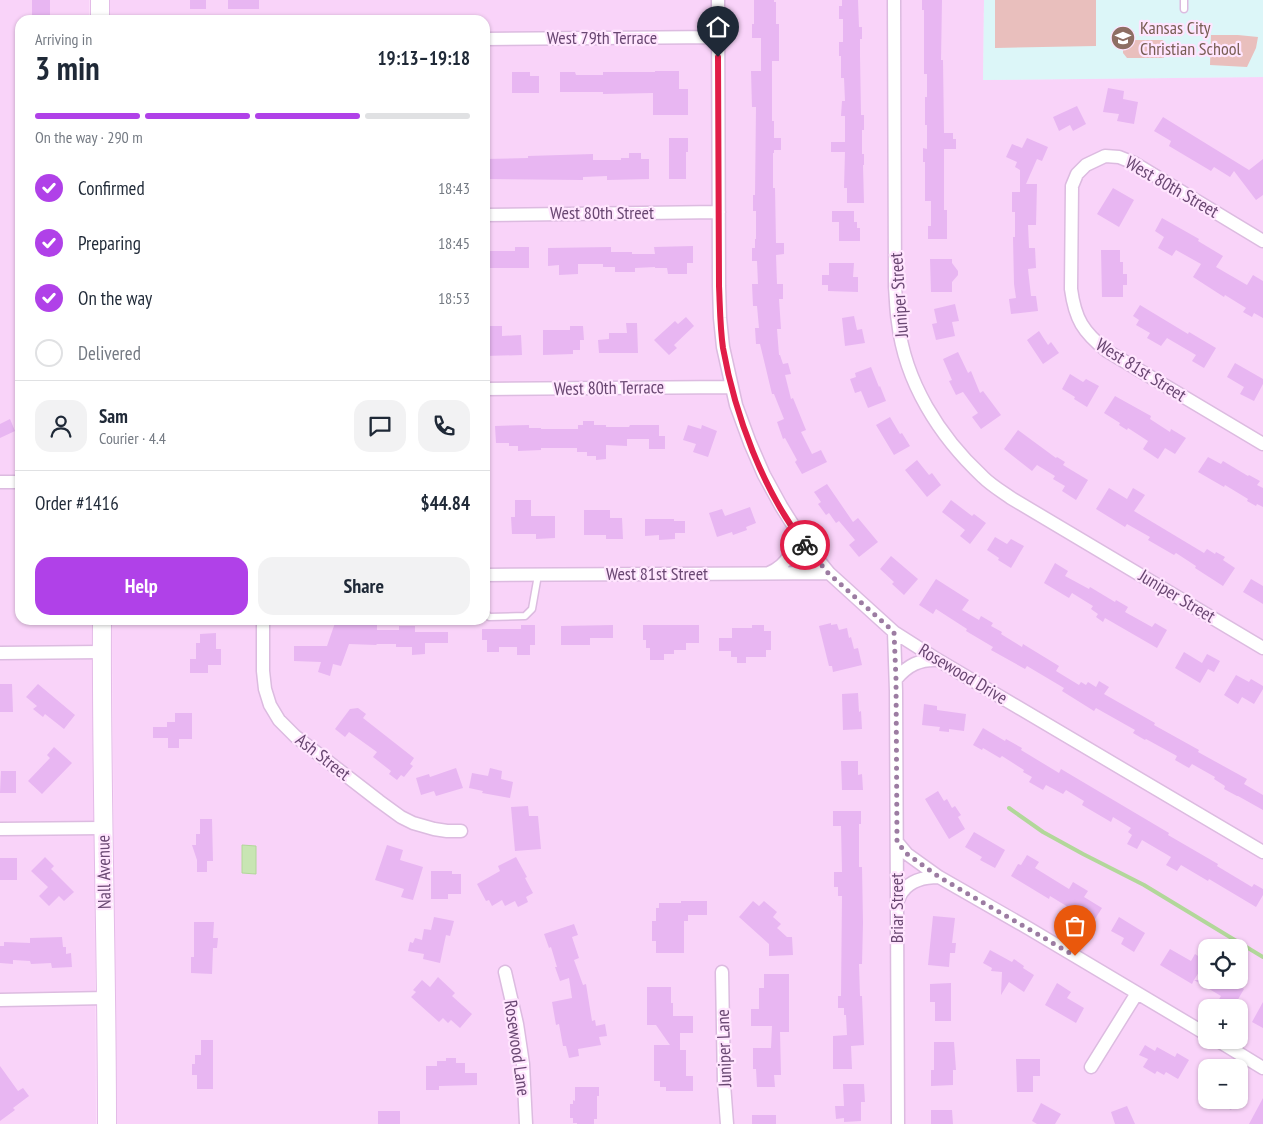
<!DOCTYPE html>
<html lang="en">
<head>
<meta charset="utf-8">
<style>
	:root { --surface:#fff; --page:#f2f2f3; --text:#1f2937; --muted:#747a83; --line:#e0e1e3; --accent:#b041e8 }
	body { margin:0; font-family:"PT Sans Narrow",sans-serif; background:var(--page); color:var(--text); height:100vh; display:flex; flex-direction:column; font-size:19px; white-space:nowrap }
	* { box-sizing:border-box; margin:0 }
	p { font-size:16px; color:var(--muted) }
	.icon { flex:none; width:28px; height:28px; fill:none; stroke:currentColor; stroke-width:2; stroke-linecap:round; stroke-linejoin:round }
	.map { position:relative; flex:1; overflow:hidden }
	.sheet { position:absolute; left:15px; top:15px; width:475px; height:610px; display:flex; flex-direction:column; background:var(--surface); border-radius:15px; box-shadow:0 1px 4px #0004 }
	.sheet>* { flex:none }
	.controls { position:absolute; left:1198px; top:939px; display:grid; gap:10px }
	.controls a { display:grid; place-items:center; width:50px; height:50px; border-radius:10px; background:var(--surface); box-shadow:0 1px 4px #0004; font-size:25px }
	.pin { position:absolute; display:grid; place-items:center; width:42px; height:42px; color:#fff; margin:-51px -21px; border-radius:50% 50% 50% 0; rotate:-45deg; box-shadow:0 0 5px #0007 }
	.pin .icon { rotate:45deg }
	.courier { position:absolute; display:grid; place-items:center; width:50px; height:50px; margin:-25px; border:4px solid #e11d48; border-radius:50%; background:#fff; color:#222; box-shadow:0 1px 6px #0007 }
	.overview em { font-style:normal; font-weight:800 }
	.overview div { display:flex; flex-direction:column-reverse }
	.overview { display:flex; align-items:center; justify-content:space-between; height:85px; padding:0 20px }
	h1 { font-size:32px; font-weight:800; line-height:38px }
	.bar { display:grid; grid-template-columns:repeat(4,1fr); gap:8px 5px; align-content:center; height:60px; padding:0 20px }
	.bar i { height:6px; border-radius:4px; background:var(--line) }
	.bar .current { background:var(--accent) }
	.bar p { grid-column:span 4 }
	.line { display:flex; align-items:center; gap:12px; padding:0 20px; border-top:1px solid var(--line) }
	.line div { flex:1 }
	.round { display:grid; place-items:center; flex:none; width:52px; height:52px; border-radius:15px; background:var(--page) }
	ol { padding:0 20px; list-style:none }
	li { display:flex; align-items:center; gap:15px; height:55px }
	li p { margin-inline-start:auto }
	li .icon { padding:5px; border-radius:50%; background:var(--accent); color:#fff; stroke-width:4 }
	li:last-child { color:var(--muted) }
	li i { width:28px; height:28px; border:2px solid var(--line); border-radius:50% }
	.action { display:flex; gap:10px; margin-top:auto; padding:10px 20px }
	.action a { flex:1; height:58px; border-radius:15px; background:var(--accent); color:#fff; font-size:20px; font-weight:800; line-height:58px; text-align:center }
	.action a+a { background:var(--page); color:var(--text) }
	.map>svg:first-child { display:block }
</style>
</head>
<body>
<div class="map">
<svg width="1263" height="1124" viewBox="0 0 1263 1124">
	<rect width="100%" height="100%" fill="#fcdefb"/>
	<path fill="#f9d3f9" fill-rule="evenodd" d="M0,0H89V20H20V620H93L96,1124H0Z
		M109,0H984L983,80L1263,77V1124H116L112,620H485V20H109ZM1206,948H1239V980H1206ZM1206,1008H1239V1040H1206ZM1206,1068H1239V1100H1206Z"/>
	<path fill="#dcf6f8" d="M984,0H1263V77L983,80Z"/>
	<path fill="#e9bfbd" d="M995,0H1096V46L995,48Z
		M1211,35H1238L1258,37L1256,48L1247,67L1210,65Z
		M1129,40H1163L1164,47V58H1127L1123,53C1123,48 1124,43 1129,40Z"/>
	<path fill="#c8e5b3" stroke="#b2d79a" d="M242,845L256,846V874L242,873Z"/>
	<g fill="none" stroke-linecap="round" stroke-linejoin="round">
		<path stroke="#b2d79a" stroke-width="4" d="M1009,808L1043,832L1083,854L1144,885L1263,957"/>
	</g>
	<path fill="#e8b6f2" d="M32,0H50V20H32Z
		M190,0H206V9H190Z
		M228,0H259V9H228Z
		M754,0H774V2H776V24H779V61H772V121H774V138H781V150H774V153H773V188H775L776,243H784V254L776,255L777,284H783V299H779L781,329H777L779,355H780L783,364L788,363L791,374L785,375L791,399L793,398L806,430L801,432L812,454L821,450L827,462L802,474L795,462L797,460L785,438L783,439L777,422L784,419L774,394H772L760,344H756L755,328H759L757,306H753L752,284H758L757,261H752V248H755V239H756V211H753V195H755L756,107H752L751,71H761V38H752V24H754Z
		M842,0H858L859,27H862V39H860V56L861,115H864V130H862V154H864V165H863L864,203H847V188H844L845,152H831V142H845V116H841L842,101H845L844,78H841V56H839V42H843V19H839V6H842Z
		M922,0H942L941,60H943L944,133H953V139H956V149H944V210H947V239H928V226H931V201H925V162H923V148L927,149V125H925V97H927V74H924V10H922Z
		M655,71H679V89H688V115H653V93L603,94V92H560V72H575L576,75H603V72H655Z
		M512,72H530V76H539V93H512Z
		M1108,88L1124,91L1123,99L1138,102L1134,124L1117,121L1119,114L1103,112Z
		M1077,106L1086,124L1073,131L1070,125L1059,131L1053,117Z
		M1163,117L1249,170L1263,159V195L1256,200L1234,171L1230,177L1214,167L1211,171L1169,146L1171,141L1154,131Z
		M669,138H688V152H686V179H669Z
		M1027,138L1048,147L1042,161L1037,159L1026,184H1037L1036,225H1028L1029,248H1035L1036,268L1028,269L1031,296H1036L1038,311L1011,314L1009,299L1016,298L1014,284L1013,237H1015V212H1012V192H1020V170L1015,167L1017,162L1006,157L1012,144L1022,148Z
		M629,153H641V159H649V179L607,180V176L583,177V180L485,179V159L528,158V156L593,154V160H621V158H629Z
		M1113,188L1134,200L1119,227L1097,214Z
		M832,211H854V222H857V228H860V241H839V222H832Z
		M1162,218L1199,239L1198,241L1223,256L1216,267L1247,285L1253,275L1263,281V318L1254,313L1252,317L1243,312L1246,308L1225,295L1224,297L1193,277L1201,264L1176,250L1172,256L1158,248L1164,237L1155,231Z
		M693,246V263H687V274H668L667,268H655V267L635,268V272H615V267H603V264H578V274L559,275V265L548,266V248L611,247V252H632V254H655L654,247Z
		M515,247H529V268H489V251H515Z
		M1101,250H1120V262H1123V274H1127V285H1123V297H1102Z
		M930,259H952V263L958,271V275L952,282V292H931Z
		M829,263H854L853,277H858V292L828,291V285H822V275H829Z
		M955,304L959,321L952,322L955,336L936,340L932,324L937,323L934,309Z
		M1140,305L1188,334L1189,332L1216,348L1204,368L1192,361L1196,355L1167,338L1161,346L1147,338L1150,333L1136,325L1139,320L1133,316Z
		M854,316L857,330L862,329L865,343L845,346L842,318Z
		M686,317L694,326L674,345L677,348L669,355L654,340L675,321L678,324Z
		M626,323H637L638,353H599L598,340L609,339V333H627Z
		M485,326H502V336L521,335L522,355L485,356Z
		M570,326H583L584,340H580V350H573V354L543,355V330H570Z
		M1039,331L1048,345L1051,342L1059,353L1043,364L1027,340Z
		M958,352L968,373L971,371L980,393L983,391L1001,415L981,429L972,417L978,413L963,392L956,395L949,381L952,380L943,359Z
		M1235,363L1263,379V384L1254,401L1240,394L1244,387L1227,377Z
		M871,367L879,387L880,386L886,401L868,408L861,391L855,393L850,379L856,377L855,373Z
		M1070,374L1083,382L1086,379L1099,386L1087,407L1074,399L1075,397L1062,389Z
		M1115,396L1151,416L1150,419L1170,432L1171,429L1186,438L1175,454L1165,448L1158,459L1143,449L1148,441L1128,428L1127,430L1119,425L1120,423L1104,413Z
		M890,417L900,434L902,433L910,446L894,455L876,425Z
		M10,419L15,431L0,438V424Z
		M583,421H594V425H606V427H629L630,425H659V436H665V449H649V439H627V446L606,445V459L596,460V456H587V452H577V448H541V450L518,451V446H509V443H496L495,426L529,425V428H541V429H578V425H583Z
		M688,425L701,429L702,425L717,431L708,457L693,452L696,444L683,440Z
		M1018,430L1056,458L1057,457L1065,462L1063,465L1088,480L1076,500L1062,491L1065,486L1053,479L1055,476L1037,465L1032,471L1004,449Z
		M1208,457L1221,464L1223,461L1248,476L1249,475L1260,481L1257,485L1263,488V507L1257,504L1256,506L1247,501L1248,499L1225,485L1224,487L1198,472Z
		M917,460L929,475L932,473L941,485L927,497L905,470Z
		M827,484L853,522L858,518L878,542L859,557L849,545L855,540L839,521L836,523L829,513L826,515L818,504L821,502L814,492Z
		M1109,488L1127,499L1133,488L1145,495L1134,511L1204,553L1207,549L1215,554L1216,552L1225,557L1223,560L1235,568L1223,586L1195,568L1196,566L1176,553L1174,555L1148,540L1150,537L1127,524L1125,527L1096,509Z
		M515,500H531V516H555V538L536,539V534H512L511,517H515Z
		M951,500L972,516L974,514L986,523L970,544L960,536L965,530L942,512Z
		M750,507L756,523L746,527L747,530L733,535L732,532L717,537L709,513L722,509L725,516Z
		M584,510H610V518H622L623,539H606V535H584Z
		M645,519H674V521H685V533H675V539L659,540V535L645,536Z
		M995,537L1007,544L1011,539L1024,546L1011,568L998,560L999,558L987,550Z
		M891,556L918,579L904,595L892,584L894,582L880,569Z
		M1055,563L1068,571L1065,576L1089,589L1090,587L1115,602L1116,600L1128,607L1125,612L1152,627L1155,623L1167,630L1157,648L1105,618L1103,622L1096,617L1098,614L1091,609L1093,606L1072,593L1069,598L1044,583Z
		M936,579L969,600L962,610L979,620L981,616L993,623L991,626L1002,632L1001,634L1022,647L1023,644L1059,666L1056,671L1079,685L1081,682L1086,685L1088,682L1096,687L1099,681L1109,687L1104,694L1155,723L1154,725L1199,750L1198,752L1247,779L1244,784L1263,795V810L1238,796H1237L1224,789L1225,786L1214,779L1215,777L1192,764L1189,768L1175,760L1177,756L1146,739L1145,740L1133,733L1135,730L1096,708L1094,711L1062,691L1064,688L1027,666L1025,669L991,650L993,647L966,631L967,629L936,609L933,614L919,605Z
		M1251,579L1263,586V604L1243,592Z
		M336,620L349,624L377,625V630H399V626H415V632H448V643H425V654L412,655V647H396V644H377L376,645L349,644L341,666L333,664L330,676L318,672L321,662L294,661V646H327Z
		M831,623V625L837,624L839,630L847,628L849,638L851,637L854,649L858,648L862,665L833,672L832,666H829L819,626Z
		M521,625H535V645H530V655H517V647H499V652H487V640H482V629H521Z
		M613,625V638H590V645H561V626Z
		M643,625H699V643H686V650H674V654H664V660H650V648H646V640H643Z
		M752,625H764V631H771V650H766V657H746V663H737V657H731V651H719V638H732V628H752Z
		M216,633V649H221V665H208V673H190V659H196V643H200V634Z
		M1184,652L1202,663L1207,654L1220,661L1214,672L1208,669L1200,683L1175,668Z
		M1236,675L1249,682L1251,679L1263,686V689L1254,704L1242,697L1238,704L1224,695Z
		M0,684H12L13,712H0Z
		M38,684L75,715L64,729L45,714L43,717L33,709L37,706L26,697Z
		M858,693L859,712L861,711L862,729L843,730L842,694Z
		M924,704L937,706V710L966,714L964,731L949,729V732L939,731L940,727L922,725Z
		M358,708L366,714L363,718L414,758L410,764L413,766L404,777L401,775L397,780L389,774L391,771L373,757L377,752L349,732L345,737L335,729L350,709Z
		M175,713H192V739H179V748H168V738H153V727H167V722H175Z
		M983,728L1005,741L1006,739L1022,748L1021,750L1059,773L1061,769L1169,833L1168,835L1218,864L1217,866L1252,887L1254,884L1263,889V895L1256,907L1209,879L1208,881L1181,865L1177,871L1166,865L1171,857L1142,840L1137,849L1127,844L1132,835L1128,832L1131,828L1113,817L1111,822L1082,805L1084,801L1066,790L1063,794L1046,785L1043,790L1029,782L1032,777L1023,772L1024,770L1002,756L1000,758L983,748L982,750L973,745Z
		M54,747L72,763L42,794L28,781L50,758L47,755Z
		M841,761H858V775L862,774L863,790H842Z
		M456,768L463,788L436,796L434,791L421,795L416,778L429,774L430,777Z
		M490,768L502,771L501,779L513,782L510,798L482,793L483,791L469,788L472,773L488,776Z
		M1,771H16V793H0Z
		M938,791L944,801L947,799L952,808L955,806L961,815L958,817L965,829L949,839L925,799Z
		M528,806L529,816H538L541,849L515,851L511,807Z
		M833,811H861V824H859V867H862L863,923L862,964H859L860,996H862L864,1045L851,1046L852,1069H833V1036L847,1035L846,1015H844V1008H838V996H841L842,896H838V887H834V872H842L841,826H833Z
		M200,819H212L213,861H207V872H197V860L192,845H196V834H200Z
		M974,832L1005,850L995,868L980,860L982,857L965,847Z
		M387,845L403,850L400,860L423,867L413,900L401,897L404,889L375,880Z
		M1027,855L1039,862L1035,868L1069,889L1073,882L1088,891L1084,897L1102,908L1091,925L1076,915L1078,913L1050,896L1049,899L1011,876L1018,864L1021,865Z
		M45,857L54,866L51,869L74,892L64,901L59,896L49,906L39,896L48,887L31,871Z
		M516,857L527,877L525,878L533,893L526,897L528,902L518,907L515,901L505,906L502,900L492,906L489,900L486,901L477,884L500,871L498,866Z
		M0,858H17V880H0Z
		M431,871H452V874H461V894H448V899H431Z
		M681,901H707V915H688V921H684V953H656V941H652V921H656V908H659V903H681Z
		M753,901L759,906L764,901L777,912L773,917L781,924L777,928L787,937H792L793,955L769,956V944L739,917Z
		M933,916L955,918L952,943H956L955,953H950L949,967L928,965Z
		M434,917L454,921L450,936L446,935L440,963L423,959L424,954L408,951L410,942L413,943L415,938L422,940L424,929L431,930Z
		M1119,917L1145,933L1134,952L1121,944L1124,938L1111,931Z
		M194,922H214L213,938H218L217,948H213L212,974L191,973V957H194Z
		M574,924L578,935L572,937L579,958L574,960L583,985L586,984L592,1021L595,1020L596,1026L605,1024L607,1036L599,1037L601,1045L578,1049L579,1056L569,1058L566,1046H563L559,1024L556,1025L552,1002L572,998L569,978L560,981L555,967H557L551,947L549,948L544,934Z
		M62,937L63,947H66V954L71,953L72,967L52,968L51,963L31,964L30,961L13,960V964L0,963V946H4V942L30,943V938Z
		M1170,949L1191,961L1195,954L1206,961L1194,980H1228L1244,989L1233,1008H1229L1218,1001L1221,996L1194,980L1192,984L1160,965Z
		M990,950L1012,962L1014,959L1024,966L1023,968L1034,975L1024,992L1009,982L1001,995L1002,972L991,971L992,968L983,963Z
		M764,974H789V1032H780L781,1075H774L775,1087H757L756,1069H753V1048H771L772,1026H751V1009H759V988H764Z
		M438,977L455,993L452,996L472,1014L460,1028L451,1020L448,1023L443,1018L439,1022L411,997L416,992L413,990L422,980L430,987Z
		M951,983V1021H935V1002H930V984Z
		M1057,983L1071,992L1067,998L1084,1008L1076,1023L1045,1005Z
		M647,987H671V1003H673V1016H693V1033H680V1050H686V1076H693V1091H666V1087H660V1081H654V1045H670L656,1025H647Z
		M1263,1002V1028L1252,1022Z
		M201,1040H213V1089H197V1075H192V1064H195V1055H201Z
		M934,1042H954L956,1070H953V1085L931,1086V1070H934Z
		M1145,1045L1155,1051L1157,1047L1175,1057L1177,1053L1189,1060L1178,1079L1166,1072L1164,1075L1157,1071L1155,1074L1143,1067L1148,1059L1139,1055Z
		M446,1058H456V1063H465V1073H477V1085L439,1086V1090H426V1066H437V1061H446Z
		M1016,1059H1040V1076H1033V1092H1017Z
		M0,1066L18,1091L23,1088L29,1096L13,1108L15,1110L0,1121Z
		M843,1084H864L865,1102H861V1121L844,1122V1118L836,1119L835,1106H844Z
		M575,1087H599V1096H597V1119H594V1124H577V1123H573V1118H570V1104H573V1100L575,1101Z
		M1263,1098V1124H1249Z
		M1212,1100H1237L1231,1110Z
		M1041,1103L1061,1114L1055,1124H1037L1032,1121Z
		M1127,1106L1135,1124H1115L1111,1112Z
		M931,1110H952L953,1124H931Z
		M378,1111H400V1124H378Z
		M752,1115H776V1124H752Z"/>
	<g fill="none" stroke-linecap="round" stroke-linejoin="round">
		<g stroke="#dcbbe0" stroke-width="9">
			<path id="service" d="M1184,0V9
				M485,612L489,617L525,616L532,609L538,575"/>
		</g>
		<g stroke="#dcbbe0" stroke-width="15">
			<path id="minor" d="M718,0L719,286L720,318L723,347L736,405L750,443L764,475L781,506L803,541L829,573L894,632L938,660L1263,852
				M894,0L895,287C896,298 896,310 898,322C905,382 939,436 983,477C991,485 1001,491 1011,498L1263,648
				M485,39L718,37
				M485,215L719,212
				M1263,241L1134,163L1119,157L1105,156L1086,165L1077,174L1072,186L1071,289C1075,319 1083,332 1107,351L1263,444
				M485,389L732,387
				M0,482H20
				M769,573C788,565 796,548 794,529
				M485,575L829,573
				M263,620V671L265,689L270,705L279,720L295,736L379,801L401,817L413,823L434,829L447,831H461
				M894,632L896,691L898,1124
				M0,653L102,652
				M896,679C908,665 920,659 938,660
				M0,829L103,828
				M897,842L907,854L939,877L1028,928L1206,1034
				M897,902C899,899 900,894 903,891C911,880 926,877 939,877
				M505,972L517,1024L523,1064L526,1124
				M722,972L724,1084L727,1124
				M0,1000L107,998
				M1217,1040L1263,1068
				M1091,1067L1137,993"/>
		</g>
		<g stroke="#e3bbe7" stroke-width="20">
			<path id="secondary" d="M100,0V20
				M102,620C101,788 107,956 107,1124"/>
		</g>
		<use href="#service" stroke="#fff" stroke-width="6"/>
		<use href="#minor" stroke="#fff" stroke-width="12"/>
		<use href="#secondary" stroke="#fff" stroke-width="18"/>
	</g>
	<g fill="none" stroke-linecap="round" stroke-linejoin="round">
		<path stroke="#9c7ca2" stroke-width="5" stroke-dasharray="0 9" d="M805,545L828,573L894,632L896,679L897,842L907,854L939,877L1075,956"/>
		<path stroke="#e11d48" stroke-width="6" d="M718,57L719,286C720,307 720,327 723,348C735,415 763,491 805,545"/>
	</g>
	<defs>
		<g id="school-disc" transform="scale(1.25)"><circle r="9.5" fill="#8d6e63" stroke="#ffe5fe"/><path d="M0-5L7-2L0 1L-7-2ZM-4 1L0 2.5L4 1V4Q0 6-4 4Z" fill="#fff"/></g>
	</defs>
	<g fill-rule="evenodd">
		<use href="#school-disc" x="1123" y="38"/>
	</g>
	<g text-anchor="middle" stroke-width="4.5" stroke-linejoin="round" paint-order="stroke">
		<g font-size="18" fill="#785e54" stroke="#ffe5fe" text-anchor="start">
			<text x="1140" y="34">Kansas City<tspan x="1140" dy="21">Christian School</tspan></text>
		</g>
		<g font-size="18" fill="#694772" stroke="#ffe5fe">
			<text x="602" y="44">West 79th Terrace</text>
			<text transform="translate(1172 187) rotate(30)" y="6">West 80th Street</text>
			<text x="602" y="219">West 80th Street</text>
			<text transform="translate(899 295) rotate(-94)" y="6">Juniper Street</text>
			<text transform="translate(1141 370) rotate(32)" y="6">West 81st Street</text>
			<text transform="translate(609 388) rotate(-1)" y="6">West 80th Terrace</text>
			<text x="657" y="580">West 81st Street</text>
			<text transform="translate(1177 596) rotate(31)" y="6">Juniper Street</text>
			<text transform="translate(963 674) rotate(31)" y="6">Rosewood Drive</text>
			<text transform="translate(323 757) rotate(38)" y="6">Ash Street</text>
			<text transform="translate(104 872) rotate(-91)" y="6">Nall Avenue</text>
			<text transform="translate(897 908) rotate(-90)" y="6">Briar Street</text>
			<text transform="translate(517 1048) rotate(82)" y="6">Rosewood Lane</text>
			<text transform="translate(724 1048) rotate(-92)" y="6">Juniper Lane</text>
		</g>
	</g>
</svg>
<div class="controls">
<a><svg class="icon" aria-label="locate" viewBox="0 0 24 24"><circle cx="12" cy="12" r="6"/><path d="M12 2v4M12 18v4M2 12h4M18 12h4"/></svg></a>
<a>+</a>
<a>−</a>
</div>
<div class="pin" style="left:1075px;top:956px;background:#ea580c"><svg class="icon" aria-label="bag" viewBox="0 0 24 24"><path d="M5 8h14l-1 12H6zM9 8a3 3 0 0 1 6 0"/></svg></div>
<div class="pin" style="left:718px;top:57px;background:#1f2937"><svg class="icon" aria-label="home" viewBox="0 0 24 24"><path d="M3 11l9-7 9 7M6 9v11h12V9"/></svg></div>
<div class="courier" style="left:805px;top:545px"><svg class="icon" aria-label="bike" viewBox="0 0 24 24"><circle cx="6" cy="16" r="4"/><circle cx="18" cy="16" r="4"/><path d="M6 16l4-8h5l3 8M10 8l3 8H6M13 5h3"/></svg></div>
<section class="sheet">
<div class="overview"><div><h1>3 min</h1><p>Arriving in</p></div><em>19:13–19:18</em></div>
<div class="bar"><i class="current"></i><i class="current"></i><i class="current"></i><i></i><p>On the way · 290 m</p></div>
<ol>
<li><svg class="icon" aria-label="check" viewBox="0 0 24 24"><path d="M5 12l5 5 9-10"/></svg>Confirmed<p>18:43</p></li>
<li><svg class="icon" aria-label="check" viewBox="0 0 24 24"><path d="M5 12l5 5 9-10"/></svg>Preparing<p>18:45</p></li>
<li><svg class="icon" aria-label="check" viewBox="0 0 24 24"><path d="M5 12l5 5 9-10"/></svg>On the way<p>18:53</p></li>
<li><i></i>Delivered</li>
</ol>
<div class="line" style="height:90px"><a class="round"><svg class="icon" aria-label="person" viewBox="0 0 24 24"><circle cx="12" cy="8" r="4"/><path d="M4 21q1-7 8-7t8 7"/></svg></a><div><b>Sam</b><p>Courier · 4.4</p></div><a class="round"><svg class="icon" aria-label="chat" viewBox="0 0 24 24"><path d="M4 5h16v11H9l-5 4z"/></svg></a><a class="round"><svg class="icon" aria-label="phone" viewBox="0 0 24 24"><path d="M5 4h4l2 5-3 2q2 4 5 5l2-3 5 2v4C11 20 4 13 5 4z"/></svg></a></div>
<div class="line" style="height:65px"><div>Order #1416</div><b>$44.84</b></div>
<div class="action"><a>Help</a><a>Share</a></div>
</section>
</div>
</body>
</html>
